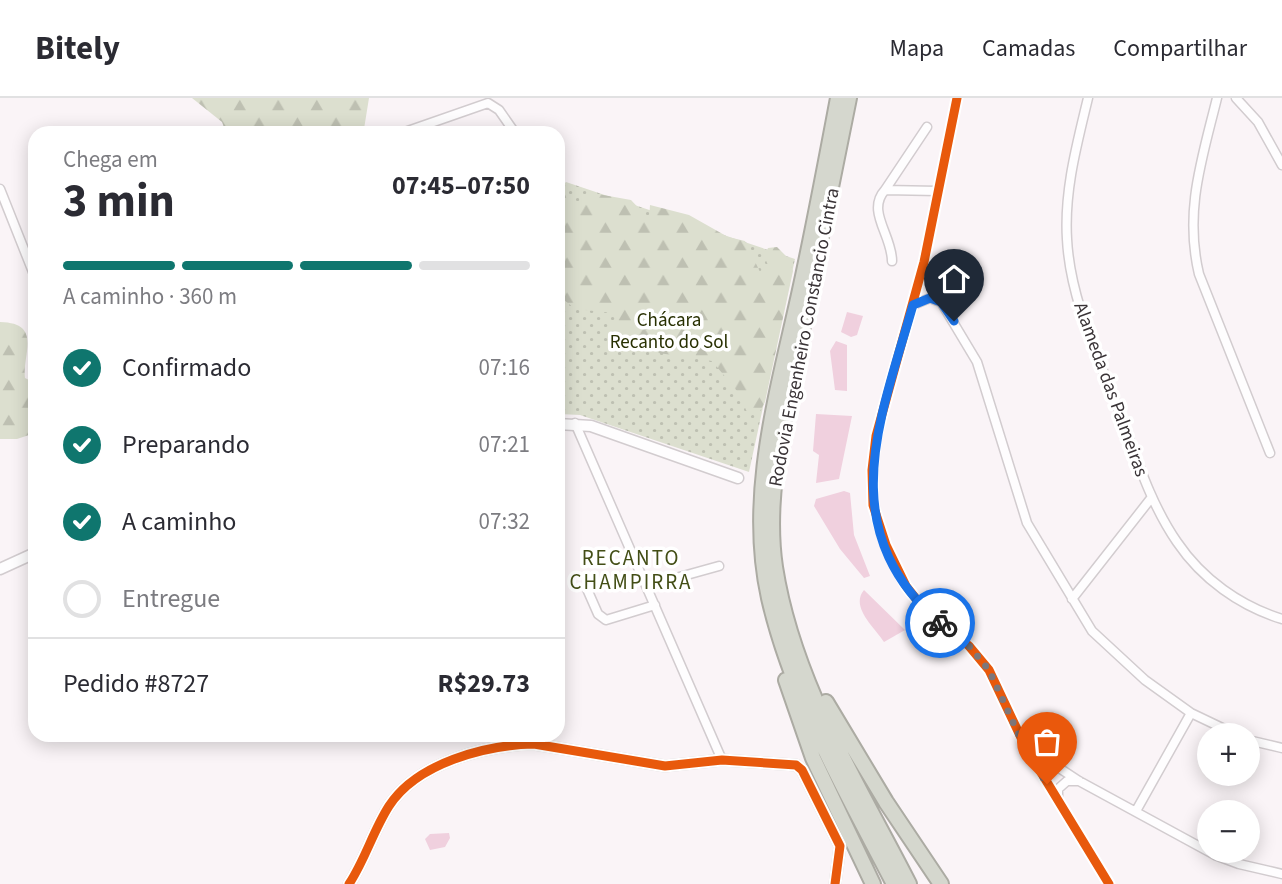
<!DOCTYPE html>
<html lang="pt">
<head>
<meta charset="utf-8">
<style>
	:root { --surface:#fff; --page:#f2f2f3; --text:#2b2b33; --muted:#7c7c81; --line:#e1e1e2; --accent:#0f766e }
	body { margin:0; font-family:"Source Sans 3",sans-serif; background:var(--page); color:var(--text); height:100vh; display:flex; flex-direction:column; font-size:26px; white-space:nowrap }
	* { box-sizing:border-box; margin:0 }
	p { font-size:23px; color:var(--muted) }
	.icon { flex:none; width:38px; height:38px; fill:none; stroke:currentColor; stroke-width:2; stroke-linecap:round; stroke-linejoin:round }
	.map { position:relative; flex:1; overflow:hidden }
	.sheet { position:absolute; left:28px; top:28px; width:537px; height:616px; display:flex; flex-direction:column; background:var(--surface); border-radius:21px; box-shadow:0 4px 18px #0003 }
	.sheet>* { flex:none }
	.tools { position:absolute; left:1197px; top:625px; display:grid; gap:14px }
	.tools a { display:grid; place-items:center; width:63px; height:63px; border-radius:50%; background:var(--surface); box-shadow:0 4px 18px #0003; font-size:35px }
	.pin { position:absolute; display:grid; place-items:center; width:60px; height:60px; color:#fff; margin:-72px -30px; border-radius:50% 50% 50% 0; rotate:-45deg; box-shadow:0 0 7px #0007 }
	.pin .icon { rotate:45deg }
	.courier { position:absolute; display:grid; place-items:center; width:70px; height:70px; margin:-35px; border:5px solid #1a73e8; border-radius:50%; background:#fff; color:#222; box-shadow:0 2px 9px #0007 }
	.headline em { font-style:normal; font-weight:700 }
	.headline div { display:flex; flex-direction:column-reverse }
	.headline { display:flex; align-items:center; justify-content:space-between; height:119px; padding:0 35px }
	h1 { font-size:46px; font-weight:700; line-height:52px }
	.bar { display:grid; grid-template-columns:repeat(4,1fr); gap:10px 7px; align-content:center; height:84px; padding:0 35px }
	.bar i { height:9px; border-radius:5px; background:var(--line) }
	.bar .selected { background:var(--accent) }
	.bar p { grid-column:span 4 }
	.line { display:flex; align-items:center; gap:18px; padding:0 35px; border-top:2px solid var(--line) }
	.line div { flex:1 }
	ol { padding:0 35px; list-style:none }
	li { display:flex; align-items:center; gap:21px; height:77px }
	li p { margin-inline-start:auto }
	li .icon { padding:7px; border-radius:50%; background:var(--accent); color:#fff; stroke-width:4 }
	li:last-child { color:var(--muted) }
	li i { width:38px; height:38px; border:4px solid var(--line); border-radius:50% }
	header { display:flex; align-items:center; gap:42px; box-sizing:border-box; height:98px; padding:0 35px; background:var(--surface); border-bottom:2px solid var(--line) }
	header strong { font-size:33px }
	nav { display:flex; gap:38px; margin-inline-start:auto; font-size:24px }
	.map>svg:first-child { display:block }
</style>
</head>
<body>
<header>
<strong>Bitely</strong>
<nav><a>Mapa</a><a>Camadas</a><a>Compartilhar</a></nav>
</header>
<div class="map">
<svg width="1282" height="786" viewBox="0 0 1282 786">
	<defs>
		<pattern id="green-dots" width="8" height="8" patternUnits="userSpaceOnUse" patternTransform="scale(1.75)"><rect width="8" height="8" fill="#dcdfcf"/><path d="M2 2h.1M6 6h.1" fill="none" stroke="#bec0b2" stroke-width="1.8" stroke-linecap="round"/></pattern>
		<pattern id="forest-firs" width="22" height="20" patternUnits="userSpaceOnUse" patternTransform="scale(1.75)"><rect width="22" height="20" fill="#dcdfcf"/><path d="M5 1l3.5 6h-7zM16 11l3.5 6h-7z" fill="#bec0b2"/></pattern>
	</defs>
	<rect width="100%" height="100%" fill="#faf4f7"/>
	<path fill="url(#green-dots)" d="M566,84L795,161L749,374L580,317L559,316L558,92Z"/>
	<path fill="url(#forest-firs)" d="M192,0H369L364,31L336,28L330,35H226L222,24Z
		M558,88H562L567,102L579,109L580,97L592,95L631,102L649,121L650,107L689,117L728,139L745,143L761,176H772L764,158L768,150L777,149L789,161L793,173L765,304L759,315L749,318L737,293L712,263L652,254L620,237L614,215L575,211L558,197Z
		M0,224C43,225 22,256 25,280L29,282L35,280V335L17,341H0Z"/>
	<path fill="#f0d0de" d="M847,214L863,218L857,237L851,239L841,234Z
		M836,243L847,247V293L835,292L830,253Z
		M816,316L852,318L839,381L816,385L819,357L813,353Z
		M844,393L850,395L854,437L870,478L864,480L840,451L814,408L816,401Z
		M864,492L905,532L884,544C874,529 850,509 864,492Z
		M449,735L450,740L445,749L430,752L425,741L430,736Z"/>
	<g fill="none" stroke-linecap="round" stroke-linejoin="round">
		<g stroke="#d2cccf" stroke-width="11">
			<path id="minor" d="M957,0L924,164L876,338L872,372L873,407L886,447L906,488L925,512L969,548L989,572L1025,648L1109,786
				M1088,0C1077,46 1064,93 1067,141C1070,201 1098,258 1119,313C1136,358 1150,405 1177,444C1202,481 1240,508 1282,521
				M1217,0C1202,61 1184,113 1199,176L1270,355
				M1236,0L1258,24L1282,67
				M927,29L885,92L938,93
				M402,35L488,5L499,12L515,35
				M0,91L35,179
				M885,92C866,113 892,137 892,163
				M924,164L941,204L977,264L1027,425L1092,533L1145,582L1191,615L1237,637
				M913,207L930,200L941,204
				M575,325L722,662
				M647,488L719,468
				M587,491L598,516L606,522L655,507
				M1072,501L1152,399
				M1248,642L1282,650
				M1027,649L1079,683L1215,757L1239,766L1282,776
				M1058,702V691L1067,683H1079
				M1136,713L1191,615"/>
		</g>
		<g stroke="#d2cccf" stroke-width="13">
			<path id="tertiary" d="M558,326L591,328L738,380
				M0,471L35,455
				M349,786C365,762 373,733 389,708C417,665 485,647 534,646L665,668L722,662L796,667L802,672L840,748L835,786"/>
		</g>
		<g stroke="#acaba3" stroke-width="18">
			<path id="motorway" d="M838,0C826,64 814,128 800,192C778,293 746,397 769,500C792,601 847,695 894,786
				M849,0L779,347C773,388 769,428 775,469C793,584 857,684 909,786
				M786,582L813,660L873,786
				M826,604L886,704L941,786"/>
		</g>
		<use href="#minor" stroke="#fefdfe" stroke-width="8"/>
		<use href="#tertiary" stroke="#fefdfe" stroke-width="10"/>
		<use href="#motorway" stroke="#d5d7ce" stroke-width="14"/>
		<g stroke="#fff" stroke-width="13">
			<path id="cycleway" d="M957,0L924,164L876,338L872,372L873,407L886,447L906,488L925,512L969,548L989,572L1025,648L1109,786
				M349,786C365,762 373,733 389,708C417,665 485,647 534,646L665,668L722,662L796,667L802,672L840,748L835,786"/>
		</g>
		<use href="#cycleway" stroke="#e8590c" stroke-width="9"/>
	</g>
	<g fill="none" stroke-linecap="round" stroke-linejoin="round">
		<path stroke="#7d777a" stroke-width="7" stroke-dasharray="0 12.6" d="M940,525L969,548L989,572L1024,648L1047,686"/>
		<path stroke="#1a73e8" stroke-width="9" d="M940,525C832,431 880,322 913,207L930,200L941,204L954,223"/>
	</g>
	<g text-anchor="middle" stroke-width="7" stroke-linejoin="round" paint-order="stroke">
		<g font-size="19" fill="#283002" stroke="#fff">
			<text x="669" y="228">Chácara<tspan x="669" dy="22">Recanto do Sol</tspan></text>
		</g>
		<g font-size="19" fill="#3a3437" stroke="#fff">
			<text transform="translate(803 239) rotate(-79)" y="7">Rodovia Engenheiro Constancio Cintra</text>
			<text transform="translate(1112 291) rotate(70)" y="7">Alameda das Palmeiras</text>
		</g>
		<g font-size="21" letter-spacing="2" fill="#434e16" stroke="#fff">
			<text x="631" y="467">RECANTO<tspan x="631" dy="24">CHAMPIRRA</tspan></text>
		</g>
	</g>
</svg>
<div class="tools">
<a>+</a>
<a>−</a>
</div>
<div class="pin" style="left:1047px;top:686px;background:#ea580c"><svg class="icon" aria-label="bag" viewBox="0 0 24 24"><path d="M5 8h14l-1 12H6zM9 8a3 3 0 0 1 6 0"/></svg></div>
<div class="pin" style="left:954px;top:223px;background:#1f2937"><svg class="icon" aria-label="home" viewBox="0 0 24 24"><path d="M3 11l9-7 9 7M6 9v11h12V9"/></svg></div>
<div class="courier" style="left:940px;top:525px"><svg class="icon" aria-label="bike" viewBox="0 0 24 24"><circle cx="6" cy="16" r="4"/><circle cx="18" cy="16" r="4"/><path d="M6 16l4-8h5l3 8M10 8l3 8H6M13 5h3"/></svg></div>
<section class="sheet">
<div class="headline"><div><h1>3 min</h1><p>Chega em</p></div><em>07:45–07:50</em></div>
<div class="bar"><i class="selected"></i><i class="selected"></i><i class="selected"></i><i></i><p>A caminho · 360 m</p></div>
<ol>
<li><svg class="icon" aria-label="check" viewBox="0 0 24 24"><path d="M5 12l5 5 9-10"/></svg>Confirmado<p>07:16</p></li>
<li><svg class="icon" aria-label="check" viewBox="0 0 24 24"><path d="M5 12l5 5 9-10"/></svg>Preparando<p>07:21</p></li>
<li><svg class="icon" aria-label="check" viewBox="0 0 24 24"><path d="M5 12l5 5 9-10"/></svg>A caminho<p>07:32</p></li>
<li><i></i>Entregue</li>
</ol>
<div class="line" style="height:91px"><div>Pedido #8727</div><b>R$29.73</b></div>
</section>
</div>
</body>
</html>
